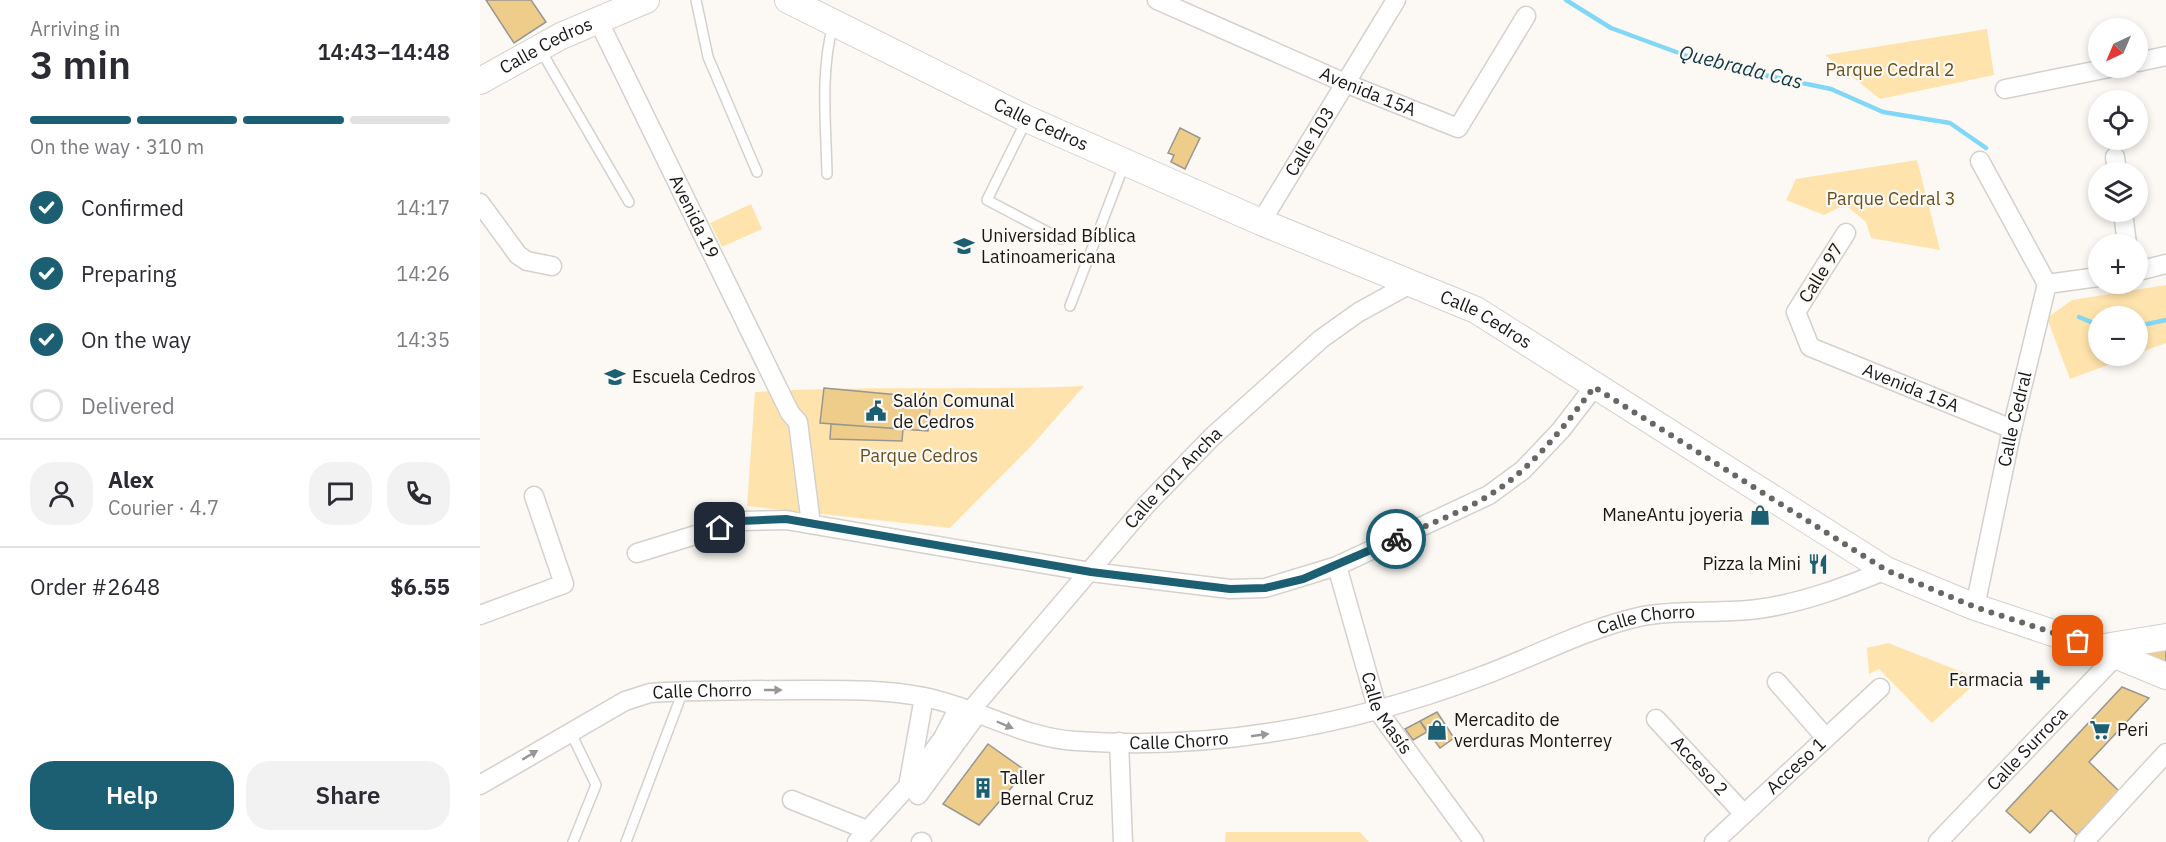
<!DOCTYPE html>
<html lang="en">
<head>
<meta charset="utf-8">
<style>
	:root { --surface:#fff; --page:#f2f2f3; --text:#2b2b33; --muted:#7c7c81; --line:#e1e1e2; --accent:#1c5f73 }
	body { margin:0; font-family:"IBM Plex Sans",sans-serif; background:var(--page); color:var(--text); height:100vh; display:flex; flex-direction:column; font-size:22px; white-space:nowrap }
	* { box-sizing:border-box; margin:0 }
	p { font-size:20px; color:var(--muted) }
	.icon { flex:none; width:33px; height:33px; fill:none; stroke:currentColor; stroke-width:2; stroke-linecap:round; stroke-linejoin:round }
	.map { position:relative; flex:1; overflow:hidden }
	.side { display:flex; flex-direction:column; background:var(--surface); width:480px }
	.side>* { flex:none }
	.needle { width:39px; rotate:224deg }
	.controls { position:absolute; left:1608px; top:18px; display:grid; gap:12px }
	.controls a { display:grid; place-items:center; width:60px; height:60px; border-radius:50%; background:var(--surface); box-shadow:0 3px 9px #0003; font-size:30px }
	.pin { position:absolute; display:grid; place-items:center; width:51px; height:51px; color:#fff; margin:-26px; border-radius:12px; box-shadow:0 3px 9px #0006 }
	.courier { position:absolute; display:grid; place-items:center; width:60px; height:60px; margin:-30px; border:4px solid #1c5f73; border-radius:50%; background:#fff; color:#222; box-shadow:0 2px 8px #0007 }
	.headline em { font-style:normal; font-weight:600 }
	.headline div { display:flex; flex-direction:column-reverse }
	.headline { display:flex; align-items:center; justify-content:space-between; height:102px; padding:0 30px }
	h1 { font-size:39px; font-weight:600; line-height:45px }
	.bar { display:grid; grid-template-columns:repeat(4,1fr); gap:9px 6px; align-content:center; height:72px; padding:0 30px }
	.bar i { height:8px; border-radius:4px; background:var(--line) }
	.bar .active { background:var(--accent) }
	.bar p { grid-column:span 4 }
	.line { display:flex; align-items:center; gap:15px; padding:0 30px; border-top:2px solid var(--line) }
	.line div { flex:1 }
	.round { display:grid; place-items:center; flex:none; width:63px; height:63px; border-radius:24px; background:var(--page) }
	ol { padding:0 30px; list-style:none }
	li { display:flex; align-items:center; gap:18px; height:66px }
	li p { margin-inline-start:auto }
	li .icon { padding:6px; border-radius:50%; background:var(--accent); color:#fff; stroke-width:4 }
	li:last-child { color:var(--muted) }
	li i { width:33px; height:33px; border:3px solid var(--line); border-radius:50% }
	.cta { display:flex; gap:12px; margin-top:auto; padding:12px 30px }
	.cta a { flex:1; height:69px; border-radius:24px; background:var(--accent); color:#fff; font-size:24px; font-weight:600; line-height:69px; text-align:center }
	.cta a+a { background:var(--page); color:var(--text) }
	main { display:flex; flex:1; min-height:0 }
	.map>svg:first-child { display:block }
</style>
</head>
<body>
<main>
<section class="side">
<div class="headline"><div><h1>3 min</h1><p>Arriving in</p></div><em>14:43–14:48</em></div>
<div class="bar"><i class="active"></i><i class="active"></i><i class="active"></i><i></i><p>On the way · 310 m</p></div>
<ol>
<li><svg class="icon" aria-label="check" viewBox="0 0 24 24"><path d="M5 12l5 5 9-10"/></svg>Confirmed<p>14:17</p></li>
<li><svg class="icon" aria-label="check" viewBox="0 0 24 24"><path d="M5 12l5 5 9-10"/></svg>Preparing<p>14:26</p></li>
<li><svg class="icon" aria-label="check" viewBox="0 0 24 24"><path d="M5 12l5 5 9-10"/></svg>On the way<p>14:35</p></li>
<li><i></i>Delivered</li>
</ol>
<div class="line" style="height:108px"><a class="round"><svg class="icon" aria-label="person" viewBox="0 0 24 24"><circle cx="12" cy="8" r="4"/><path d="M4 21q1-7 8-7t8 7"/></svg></a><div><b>Alex</b><p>Courier · 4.7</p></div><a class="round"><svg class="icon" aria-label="chat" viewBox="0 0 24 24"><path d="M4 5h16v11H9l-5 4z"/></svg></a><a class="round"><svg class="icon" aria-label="phone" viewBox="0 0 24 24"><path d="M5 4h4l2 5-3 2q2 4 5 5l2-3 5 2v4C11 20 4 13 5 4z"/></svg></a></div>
<div class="line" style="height:78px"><div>Order #2648</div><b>$6.55</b></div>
<div class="cta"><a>Help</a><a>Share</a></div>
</section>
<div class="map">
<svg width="1686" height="842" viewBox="0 0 1686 842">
	<rect width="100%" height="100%" fill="#fcf9f4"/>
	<path fill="#ffe3ac" d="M1507,29L1514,75L1400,99L1345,55Z
		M1437,160L1460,250L1391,238L1386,222L1368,207L1358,208L1344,215L1306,200L1316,179Z
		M271,204L282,229L242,247L230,223Z
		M1686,285V343L1658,353V316H1618V356H1652L1590,379L1567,318L1592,300Z
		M604,386L554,443L470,528L267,506L275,392C384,385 494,391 604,386Z
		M1408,643L1500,679L1452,723L1399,669L1389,674L1387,648Z
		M746,832H880L889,842H745Z"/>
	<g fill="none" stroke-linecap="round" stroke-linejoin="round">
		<path stroke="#81d7f5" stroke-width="4.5" d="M1086,0L1131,28L1226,63L1351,89L1403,112L1470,123L1506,148
			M1599,317L1618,325
			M1658,326L1686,320"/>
	</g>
	<path fill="#eecd8a" stroke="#999691" stroke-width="1.5" d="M6,0H51L66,22L34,43Z
		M700,128L720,138L705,169L691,162L694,155L688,153Z
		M344,388L451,398L448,431L340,423Z
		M351,424L423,429L422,441L350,439Z
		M1686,647V666L1665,658L1666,650Z
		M1642,687L1669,698L1609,762L1639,791L1597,835L1571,810L1550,833L1526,811Z
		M957,712L974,738L960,748L940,721Z
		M940,721L947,732L933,740L925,729Z
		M508,744L546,771L499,825L463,804Z"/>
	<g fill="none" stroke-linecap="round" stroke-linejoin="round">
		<g stroke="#d4d1cc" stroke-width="12">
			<path id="lane" d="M216,0L228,57L277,172
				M60,49L149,202
				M546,121L507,200L581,239
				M347,174C346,125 340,72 353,25
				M590,306L644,165
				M90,731L116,785L93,842
				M146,842L203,691"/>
		</g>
		<g stroke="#d4d1cc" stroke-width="21">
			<g id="street">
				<path id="s1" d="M677,0L865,83L978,128L1046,16"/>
				<path id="s2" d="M118,20L310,413L318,422L331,524"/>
				<path d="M1658,62L1686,56"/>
				<path d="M1525,89L1629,68"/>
				<path d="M1635,157L1637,172"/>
				<path d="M1500,161L1567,284"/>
				<path d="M0,203L38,255L47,261L72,266"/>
				<path d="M1643,212L1647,244"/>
				<path id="s3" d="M781,222L916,0"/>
				<path id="s4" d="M1366,233L1316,312L1330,347L1532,429"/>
				<path d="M1658,271L1686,264"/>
				<path d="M157,553L261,521L306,520L611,572L750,589L785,588L857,566L1009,495L1043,470L1081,430L1114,387"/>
				<path id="s5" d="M857,566L898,711L994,842"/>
				<path id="s6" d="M1495,607L1532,429L1567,284L1618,277"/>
				<path d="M0,615L84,584L54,496"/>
				<path d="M1297,682L1346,738"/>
				<path id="s7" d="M491,710L667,504L732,437L841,339L879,312L930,284"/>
				<path id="s8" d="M1176,719L1264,814"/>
				<path d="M639,742L643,842"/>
				<path d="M429,781L444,697"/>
				<path id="s9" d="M0,785L145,701L170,693C221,690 272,690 323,690C363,690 404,689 444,697C496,707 542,738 596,741C735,751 872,725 1002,676C1056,656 1107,628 1163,616C1200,609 1240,614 1278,609C1322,603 1365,587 1406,570"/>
				<path d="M438,795L498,713"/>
				<path d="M312,800L387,830"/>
				<path d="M377,842L428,786L463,738L479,707"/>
				<path d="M441,842H442"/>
				<path id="s10" d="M1234,842L1400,688"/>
				<path id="s11" d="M1458,842L1636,656"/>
				<path d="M1604,842L1686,753"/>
			</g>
		</g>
		<g stroke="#d4d1cc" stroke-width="28">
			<g id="secondary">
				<path id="s12" d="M308,0L547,119L781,222L996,310L1406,570L1495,607L1618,648L1686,676"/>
				<path id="s13" d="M0,81L81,36L166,0"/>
				<path d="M1618,648L1686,637"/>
			</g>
		</g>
		<use href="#lane" stroke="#fff" stroke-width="9"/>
		<use href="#street" stroke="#fff" stroke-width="18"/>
		<use href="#secondary" stroke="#fff" stroke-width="26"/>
	</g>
	<defs><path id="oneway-solid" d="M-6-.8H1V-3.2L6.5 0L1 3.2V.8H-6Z" transform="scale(1.5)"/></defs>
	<g fill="#989796">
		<use href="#oneway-solid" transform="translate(293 690)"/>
		<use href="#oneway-solid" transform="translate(525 725) rotate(23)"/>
		<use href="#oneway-solid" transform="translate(780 735) rotate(-8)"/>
		<use href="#oneway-solid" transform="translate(50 755) rotate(-31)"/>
	</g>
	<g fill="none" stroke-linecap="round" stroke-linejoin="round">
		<path stroke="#686764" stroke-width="6" stroke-dasharray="0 10.8" d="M916,539C947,525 980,513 1008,496C1052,469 1084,427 1114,387L1406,570L1495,607L1598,641"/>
		<path stroke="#1c5f73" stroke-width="8" d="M240,528L261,521L306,519L611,572L750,589L785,588L823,579L916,539"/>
	</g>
	<defs>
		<g id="university-bare" transform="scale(1.62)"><path d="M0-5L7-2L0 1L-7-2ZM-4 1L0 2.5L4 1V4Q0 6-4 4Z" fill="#1c5f73" stroke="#fcf9f4" stroke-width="2.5" paint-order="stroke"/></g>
		<g id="school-bare" transform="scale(1.62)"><path d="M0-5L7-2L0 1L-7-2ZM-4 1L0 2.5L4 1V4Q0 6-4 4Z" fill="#1c5f73" stroke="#fcf9f4" stroke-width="2.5" paint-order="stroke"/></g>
		<g id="civic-bare" transform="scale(1.62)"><path d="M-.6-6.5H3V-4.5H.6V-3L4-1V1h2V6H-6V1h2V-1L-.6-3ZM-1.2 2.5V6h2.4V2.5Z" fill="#1c5f73" stroke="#fcf9f4" stroke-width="2.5" paint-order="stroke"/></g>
		<g id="shop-bare" transform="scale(1.62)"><path d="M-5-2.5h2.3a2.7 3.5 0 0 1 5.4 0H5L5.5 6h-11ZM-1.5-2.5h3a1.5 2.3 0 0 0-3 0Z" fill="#1c5f73" stroke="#fcf9f4" stroke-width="2.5" paint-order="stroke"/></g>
		<g id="restaurant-bare" transform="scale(1.62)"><path d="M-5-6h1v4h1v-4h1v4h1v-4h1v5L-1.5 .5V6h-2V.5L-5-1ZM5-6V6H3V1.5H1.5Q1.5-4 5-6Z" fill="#1c5f73" stroke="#fcf9f4" stroke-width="2.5" paint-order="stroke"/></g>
		<g id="pharmacy-bare" transform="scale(1.62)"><path d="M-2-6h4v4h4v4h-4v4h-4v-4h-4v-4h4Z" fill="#1c5f73" stroke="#fcf9f4" stroke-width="2.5" paint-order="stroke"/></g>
		<g id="supermarket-bare" transform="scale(1.62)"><path d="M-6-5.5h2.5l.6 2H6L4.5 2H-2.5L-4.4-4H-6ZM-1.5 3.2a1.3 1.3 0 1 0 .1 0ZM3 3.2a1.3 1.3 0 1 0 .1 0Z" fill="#1c5f73" stroke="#fcf9f4" stroke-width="2.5" paint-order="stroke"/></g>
		<g id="building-bare" transform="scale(1.62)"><path d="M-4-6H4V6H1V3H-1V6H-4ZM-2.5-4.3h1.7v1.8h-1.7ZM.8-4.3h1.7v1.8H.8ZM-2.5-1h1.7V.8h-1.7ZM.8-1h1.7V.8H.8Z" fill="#1c5f73" stroke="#fcf9f4" stroke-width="2.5" paint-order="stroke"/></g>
	</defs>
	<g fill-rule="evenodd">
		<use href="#university-bare" x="484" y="246"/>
		<use href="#school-bare" x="135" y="377"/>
		<use href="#civic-bare" x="396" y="411"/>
		<use href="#shop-bare" x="1280" y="515"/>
		<use href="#restaurant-bare" x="1338" y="564"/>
		<use href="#pharmacy-bare" x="1560" y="680"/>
		<use href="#shop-bare" x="957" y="730"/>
		<use href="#supermarket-bare" x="1620" y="730"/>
		<use href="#building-bare" x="503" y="788"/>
	</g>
	<g text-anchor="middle" stroke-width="4.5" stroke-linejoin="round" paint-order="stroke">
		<g font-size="18" fill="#191816" stroke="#fcf9f4">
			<text dy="6" stroke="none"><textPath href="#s13" startOffset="75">Calle Cedros</textPath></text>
			<text dy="6" stroke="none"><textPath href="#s1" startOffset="230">Avenida 15A</textPath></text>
			<text dy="6" stroke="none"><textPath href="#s12" startOffset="282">Calle Cedros</textPath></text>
			<text dy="6" stroke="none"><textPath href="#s3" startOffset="94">Calle 103</textPath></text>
			<text dy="6" stroke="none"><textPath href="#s2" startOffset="219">Avenida 19</textPath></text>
			<text transform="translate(1341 273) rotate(-58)" y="6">Calle 97</text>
			<text dy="6" stroke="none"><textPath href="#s12" startOffset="768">Calle Cedros</textPath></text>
			<text dy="6" stroke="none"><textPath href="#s4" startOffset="240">Avenida 15A</textPath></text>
			<text dy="6" stroke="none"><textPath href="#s6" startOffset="192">Calle Cedral</textPath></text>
			<text dy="6" stroke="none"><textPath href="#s7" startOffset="308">Calle 101 Ancha</textPath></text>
			<text dy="6" stroke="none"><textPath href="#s9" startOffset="1216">Calle Chorro</textPath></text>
			<text dy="6" stroke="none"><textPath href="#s9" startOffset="246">Calle Chorro</textPath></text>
			<text dy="6" stroke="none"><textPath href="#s5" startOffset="156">Calle Masís</textPath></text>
			<text dy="6" stroke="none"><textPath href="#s9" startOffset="730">Calle Chorro</textPath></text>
			<text dy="6" stroke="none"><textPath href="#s11" startOffset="129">Calle Surroca</textPath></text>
			<text dy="6" stroke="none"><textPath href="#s10" startOffset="112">Acceso 1</textPath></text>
			<text dy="6" stroke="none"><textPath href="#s8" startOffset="64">Acceso 2</textPath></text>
		</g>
		<g font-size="18" fill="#68511f" stroke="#fcf9f4">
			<text x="1410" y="76">Parque Cedral 2</text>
			<text x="1411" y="205">Parque Cedral 3</text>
			<text x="439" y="462">Parque Cedros</text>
		</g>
		<g font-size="18" fill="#191816" stroke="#fcf9f4" text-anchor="start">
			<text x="501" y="242">Universidad Bíblica<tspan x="501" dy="21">Latinoamericana</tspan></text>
			<text x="152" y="383">Escuela Cedros</text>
			<text x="413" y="407">Salón Comunal<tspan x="413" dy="21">de Cedros</tspan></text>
			<text x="1263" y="521" text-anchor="end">ManeAntu joyeria</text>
			<text x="1321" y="570" text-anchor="end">Pizza la Mini</text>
			<text x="1543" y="686" text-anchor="end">Farmacia</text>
			<text x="974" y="726">Mercadito de<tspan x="974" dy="21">verduras Monterrey</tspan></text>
			<text x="1637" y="736">Peri</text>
			<text x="520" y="784">Taller<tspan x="520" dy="21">Bernal Cruz</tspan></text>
		</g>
		<g font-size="20" font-style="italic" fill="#103845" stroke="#fcf9f4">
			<text transform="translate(1261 67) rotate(14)" y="7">Quebrada Cas</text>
		</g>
	</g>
</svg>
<div class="controls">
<a><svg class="needle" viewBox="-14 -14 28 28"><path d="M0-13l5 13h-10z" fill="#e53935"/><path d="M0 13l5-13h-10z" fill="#7c7c81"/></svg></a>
<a><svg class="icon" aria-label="locate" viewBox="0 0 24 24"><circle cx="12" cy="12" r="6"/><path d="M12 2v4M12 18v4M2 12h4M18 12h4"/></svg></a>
<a><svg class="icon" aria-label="layers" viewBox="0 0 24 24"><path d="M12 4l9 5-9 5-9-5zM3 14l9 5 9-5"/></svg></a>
<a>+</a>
<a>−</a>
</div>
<div class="pin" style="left:1598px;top:641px;background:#ea580c"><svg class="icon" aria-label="bag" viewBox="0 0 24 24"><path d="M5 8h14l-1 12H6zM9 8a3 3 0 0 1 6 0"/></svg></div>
<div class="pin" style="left:240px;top:528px;background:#1f2937"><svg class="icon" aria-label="home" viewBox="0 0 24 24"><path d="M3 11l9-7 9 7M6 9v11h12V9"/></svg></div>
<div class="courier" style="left:916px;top:539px"><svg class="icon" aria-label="bike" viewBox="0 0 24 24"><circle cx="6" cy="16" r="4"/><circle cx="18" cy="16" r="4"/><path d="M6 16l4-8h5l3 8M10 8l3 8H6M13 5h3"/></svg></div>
</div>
</main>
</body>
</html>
